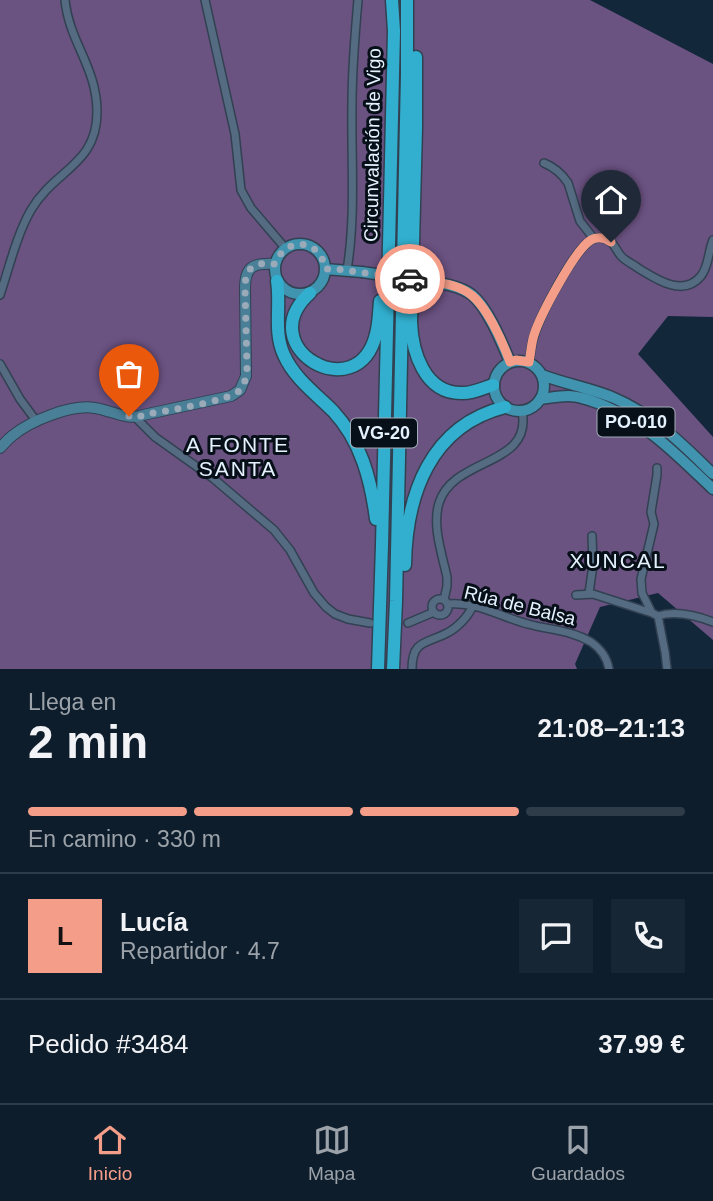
<!DOCTYPE html>
<html lang="es">
<head>
<meta charset="utf-8">
<style>
	:root { --surface:#0e1d2c; --page:#172634; --text:#f1f3f6; --muted:#9ba2a9; --line:#2e3b48; --accent:#f49e89 }
	body { margin:0; font-family:Helvetica,sans-serif; background:var(--page); color:var(--text); height:100vh; display:flex; flex-direction:column; font-size:26px; white-space:nowrap }
	* { box-sizing:border-box; margin:0 }
	p { font-size:23px; color:var(--muted) }
	.icon { flex:none; width:38px; height:38px; fill:none; stroke:currentColor; stroke-width:2; stroke-linecap:round; stroke-linejoin:round }
	.map { position:relative; height:669px; overflow:hidden }
	.sheet { display:flex; flex-direction:column; background:var(--surface); flex:1 }
	.sheet>* { flex:none }
	.pin { position:absolute; display:grid; place-items:center; width:60px; height:60px; color:#fff; margin:-72px -30px; border-radius:50% 50% 50% 0; rotate:-45deg; box-shadow:0 0 7px #0007 }
	.pin .icon { rotate:45deg }
	.courier { position:absolute; display:grid; place-items:center; width:70px; height:70px; margin:-35px; border:5px solid #f49e89; border-radius:50%; background:#fff; color:#222; box-shadow:0 2px 9px #0007 }
	.head em { font-style:normal; font-weight:800 }
	.head div { display:flex; flex-direction:column-reverse }
	.head { display:flex; align-items:center; justify-content:space-between; height:119px; padding:0 28px }
	h1 { font-size:46px; font-weight:800; line-height:52px }
	.bar { display:grid; grid-template-columns:repeat(4,1fr); gap:10px 7px; align-content:center; height:84px; padding:0 28px }
	.bar i { height:9px; border-radius:5px; background:var(--line) }
	.bar .on { background:var(--accent) }
	.bar p { grid-column:span 4 }
	.line { display:flex; align-items:center; gap:18px; padding:0 28px; border-top:2px solid var(--line) }
	.line div { flex:1 }
	.round { display:grid; place-items:center; flex:none; width:74px; height:74px; border-radius:0px; background:var(--page) }
	.dock { display:flex; justify-content:space-around; align-items:center; height:98px; border-top:2px solid var(--line); background:var(--surface); font-size:19px; color:var(--muted) }
	.dock a { display:grid; justify-items:center; gap:4px }
	.dock .on { color:var(--accent) }
	.map>svg:first-child { display:block }
</style>
</head>
<body>
<div class="map">
<svg width="713" height="669" viewBox="0 0 713 669">
	<rect width="100%" height="100%" fill="#13273a"/>
	<path fill="#6a5281" d="M0,0H590L713,64V317L668,316L638,354L713,437V640L658,593L600,607L575,664L577,669H0Z"/>
	<g fill="none" stroke-linecap="round" stroke-linejoin="round">
		<g stroke="#324152" stroke-width="10">
			<path id="street" d="M205,0L235,134L241,190L251,208L286,249
				M544,163C554,167 562,174 568,183L580,221L594,239
				M347,270C356,215 351,159 352,103C352,68 355,34 358,0
				M0,295C9,268 17,234 31,210C55,169 97,165 97,112C97,67 69,42 65,0
				M529,362C531,354 531,344 534,336C541,313 570,259 587,243C591,239 597,237 602,238C613,239 615,249 621,256C625,261 633,264 638,268C656,279 683,298 701,276C709,266 708,252 713,240
				M0,364L20,399L37,422
				M136,418L155,437L214,479L274,530L290,550L314,593L326,607L335,614L348,619L370,623
				M657,468V475L651,512L654,524L641,579L642,593L652,613L658,616L665,652L667,669
				M589,593L593,565L592,536
				M576,595L593,594L652,613
				M432 607a8 8 0 1 1 16 0a8 8 0 1 1-16 0Z
				M444,600L447,586V577C442,554 432,526 439,503C454,456 533,467 522,411
				M448,604C476,601 501,617 528,624C549,630 571,630 591,642C601,649 607,657 609,669
				M658,616C676,610 697,616 713,622
				M408,623L434,612
				M412,669C412,640 426,644 447,633C457,628 469,616 473,605"/>
		</g>
		<g stroke="#324152" stroke-width="12">
			<path id="secondary" d="M0,448C4,444 7,440 12,436C30,421 71,404 95,408C110,410 128,421 143,415L231,396L240,390L246,376L245,288C245,265 255,263 275,264"/>
		</g>
		<g stroke="#324152" stroke-width="13">
			<path id="primary" d="M275 269a25 25 0 1 1 50 0a25 25 0 1 1-50 0Z
				M325,269L362,272
				M430,282C445,284 460,286 472,295C488,308 502,343 510,362
				M494 386a25 25 0 1 1 50 0a25 25 0 1 1-50 0Z
				M542,375C565,384 591,388 614,398C654,415 683,445 713,474
				M540,399C549,398 559,396 568,396C580,396 593,401 605,406C648,424 679,457 713,489"/>
		</g>
		<g stroke="#324152" stroke-width="15">
			<path id="highway" d="M416,57V127L411,322C412,351 424,393 461,393C472,394 483,388 493,385
				M277,281C281,305 273,332 284,355C294,378 316,394 333,411C361,441 371,480 376,519
				M310,293C250,347 358,410 376,334C379,323 379,311 380,301
				M405,565C406,495 430,426 505,407
				M378,669L382,545L394,31L392,0
				M393,669L396,601L407,74V0"/>
		</g>
		<use href="#street" stroke="#546b81" stroke-width="7"/>
		<use href="#secondary" stroke="#4a7f98" stroke-width="10"/>
		<use href="#primary" stroke="#4094b0" stroke-width="10"/>
		<use href="#highway" stroke="#32afcf" stroke-width="12"/>
		<g stroke="#324152" stroke-width="13" stroke-linecap="butt">
			<path id="primary-bridge" d="M362,272L430,282"/>
		</g>
		<use href="#primary-bridge" stroke="#4094b0" stroke-width="10"/>
	</g>
	<g fill="none" stroke-linecap="round" stroke-linejoin="round">
		<path stroke="#9baab9" stroke-width="7" stroke-dasharray="0 12.6" d="M129,416L136,418L143,415C162,411 228,402 240,390C245,384 246,377 247,369L245,288C245,266 255,262 275,264C286,235 321,239 325,269H336L410,279"/>
		<path stroke="#f49e89" stroke-width="9" d="M410,279C430,282 454,282 470,294C487,306 503,343 510,362L516,360L529,362C531,353 531,344 534,335C540,316 575,249 591,240C598,236 605,238 611,242"/>
	</g>
	<g text-anchor="middle" stroke-width="6" stroke-linejoin="round" paint-order="stroke">
		<g fill="#070f18" stroke="#a2adb9" stroke-width="2">
			<rect x="597.5" y="407.5" width="77" height="29" rx="5"/>
			<rect x="351" y="418.5" width="66" height="29" rx="5"/>
		</g>
		<g font-size="18" font-weight="bold" fill="#e4f1fe">
			<text x="636" y="428">PO-010</text>
			<text x="384" y="439">VG-20</text>
		</g>
		<g font-size="19" fill="#e4f1fe" stroke="#070f18">
			<text transform="translate(372 145) rotate(-89)" y="7">Circunvalación de Vigo</text>
			<text transform="translate(520 605) rotate(14)" y="7">Rúa de Balsa</text>
		</g>
		<g font-size="21" letter-spacing="2" fill="#e4f1fe" stroke="#070f18">
			<text x="238" y="452">A FONTE<tspan x="238" dy="24">SANTA</tspan></text>
			<text x="618" y="568">XUNCAL</text>
		</g>
	</g>
</svg>
<div class="pin" style="left:129px;top:416px;background:#ea580c"><svg class="icon" aria-label="bag" viewBox="0 0 24 24"><path d="M5 8h14l-1 12H6zM9 8a3 3 0 0 1 6 0"/></svg></div>
<div class="pin" style="left:611px;top:242px;background:#1f2937"><svg class="icon" aria-label="home" viewBox="0 0 24 24"><path d="M3 11l9-7 9 7M6 9v11h12V9"/></svg></div>
<div class="courier" style="left:410px;top:279px"><svg class="icon" aria-label="car" viewBox="0 0 24 24"><path d="M5 17H2v-5l4-1 3-4h7l3 4 3 1v5h-3M9 17h6M6 11h13"/><circle cx="7" cy="17" r="2"/><circle cx="17" cy="17" r="2"/></svg></div>
</div>
<section class="sheet">
<div class="head"><div><h1>2 min</h1><p>Llega en</p></div><em>21:08–21:13</em></div>
<div class="bar"><i class="on"></i><i class="on"></i><i class="on"></i><i></i><p>En camino · 330 m</p></div>
<div class="line" style="height:126px"><b class="round" style="background:var(--accent);color:#111">L</b><div><b>Lucía</b><p>Repartidor · 4.7</p></div><a class="round"><svg class="icon" aria-label="chat" viewBox="0 0 24 24"><path d="M4 5h16v11H9l-5 4z"/></svg></a><a class="round"><svg class="icon" aria-label="phone" viewBox="0 0 24 24"><path d="M5 4h4l2 5-3 2q2 4 5 5l2-3 5 2v4C11 20 4 13 5 4z"/></svg></a></div>
<div class="line" style="height:91px"><div>Pedido #3484</div><b>37.99 €</b></div>
</section>
<nav class="dock">
<a class="on"><svg class="icon" aria-label="home" viewBox="0 0 24 24"><path d="M3 11l9-7 9 7M6 9v11h12V9"/></svg>Inicio</a>
<a><svg class="icon" aria-label="map" viewBox="0 0 24 24"><path d="M3 6l6-2 6 2 6-2v14l-6 2-6-2-6 2zM9 4v14M15 6v14"/></svg>Mapa</a>
<a><svg class="icon" aria-label="saved" viewBox="0 0 24 24"><path d="M7 4h10v16l-5-4-5 4z"/></svg>Guardados</a>
</nav>
</body>
</html>
